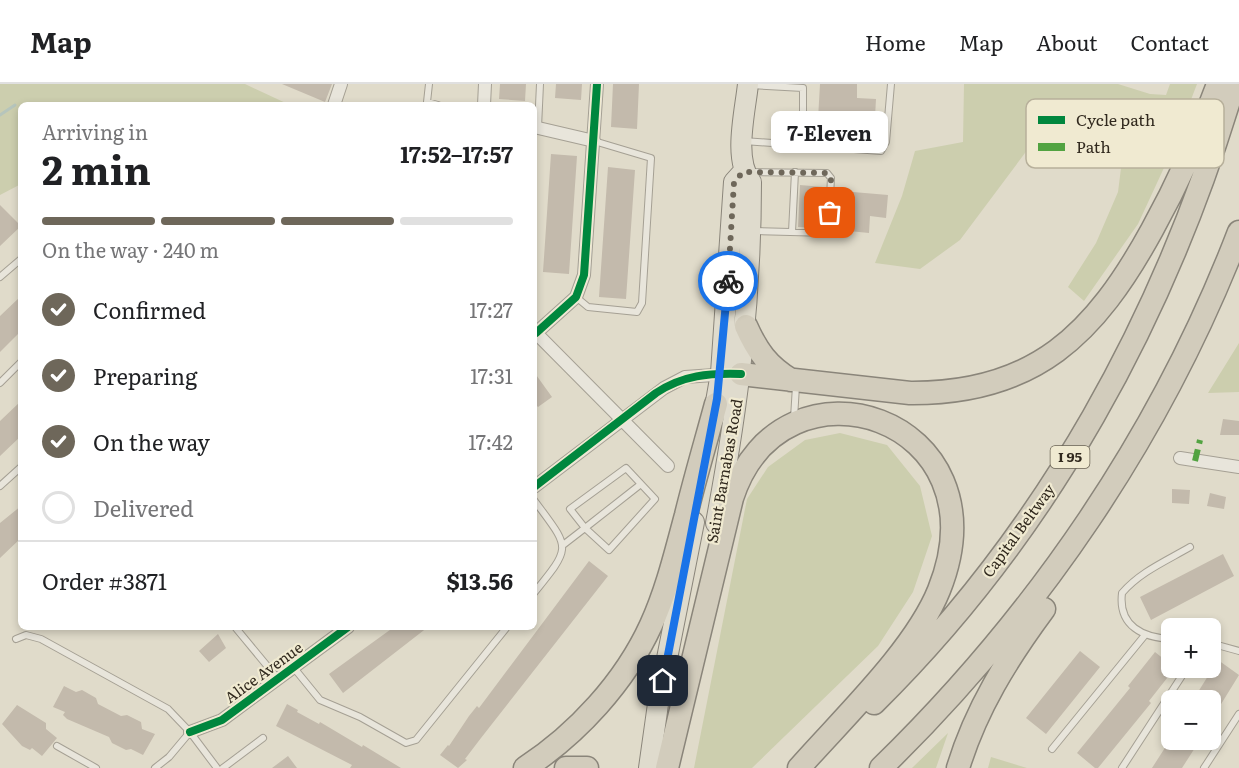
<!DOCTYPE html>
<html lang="en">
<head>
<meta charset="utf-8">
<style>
	:root { --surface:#fff; --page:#f6f6f6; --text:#202124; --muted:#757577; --line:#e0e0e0; --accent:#6e675a }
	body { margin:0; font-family:Literata,serif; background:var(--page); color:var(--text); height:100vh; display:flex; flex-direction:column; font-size:22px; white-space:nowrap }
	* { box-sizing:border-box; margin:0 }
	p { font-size:20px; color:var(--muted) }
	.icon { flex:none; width:33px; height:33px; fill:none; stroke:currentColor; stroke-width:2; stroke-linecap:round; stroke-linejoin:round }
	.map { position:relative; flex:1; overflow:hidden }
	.side { position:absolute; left:18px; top:18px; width:519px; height:528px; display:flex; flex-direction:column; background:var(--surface); border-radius:9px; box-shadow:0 3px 9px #0003 }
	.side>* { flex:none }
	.buttons { position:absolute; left:1161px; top:534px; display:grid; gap:12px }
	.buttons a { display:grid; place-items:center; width:60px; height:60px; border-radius:9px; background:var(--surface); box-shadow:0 3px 9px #0003; font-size:30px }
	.pin { position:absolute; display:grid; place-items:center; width:51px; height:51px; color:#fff; margin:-26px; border-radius:12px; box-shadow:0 3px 9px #0006 }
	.courier { position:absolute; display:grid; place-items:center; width:60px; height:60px; margin:-30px; border:4px solid #1a73e8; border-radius:50%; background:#fff; color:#222; box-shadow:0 2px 8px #0007 }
	.bubble { position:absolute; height:42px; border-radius:9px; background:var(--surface); box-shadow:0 3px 9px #0003; font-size:20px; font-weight:700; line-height:42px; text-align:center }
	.overview em { font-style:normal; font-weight:700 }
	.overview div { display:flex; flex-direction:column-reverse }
	.overview { display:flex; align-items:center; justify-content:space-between; height:102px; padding:0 24px }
	h1 { font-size:39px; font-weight:700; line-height:45px }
	.bar { display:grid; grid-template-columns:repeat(4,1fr); gap:9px 6px; align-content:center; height:72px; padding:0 24px }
	.bar i { height:8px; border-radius:4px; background:var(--line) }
	.bar .current { background:var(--accent) }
	.bar p { grid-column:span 4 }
	.line { display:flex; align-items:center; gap:15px; padding:0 24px; border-top:2px solid var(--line) }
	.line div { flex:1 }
	ol { padding:0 24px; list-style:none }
	li { display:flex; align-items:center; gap:18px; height:66px }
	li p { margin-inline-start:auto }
	li .icon { padding:6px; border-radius:50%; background:var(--accent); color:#fff; stroke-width:4 }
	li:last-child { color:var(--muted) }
	li i { width:33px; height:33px; border:3px solid var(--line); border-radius:50% }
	header { display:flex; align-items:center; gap:36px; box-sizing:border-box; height:84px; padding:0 30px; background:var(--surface); border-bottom:2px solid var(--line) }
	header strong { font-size:28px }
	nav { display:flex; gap:33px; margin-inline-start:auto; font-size:21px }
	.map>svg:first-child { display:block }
</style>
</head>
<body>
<header>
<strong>Map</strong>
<nav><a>Home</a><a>Map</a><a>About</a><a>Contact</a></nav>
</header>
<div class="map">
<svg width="1239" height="684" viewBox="0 0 1239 684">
	<rect width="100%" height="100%" fill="#e0dbca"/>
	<path fill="#ccceae" d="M0,0H245L290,21H21V100L0,111Z
		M964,0H1118L1150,10L1166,11L1170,0H1197L1169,73L1138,140L1084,217L1068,203L1096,159L1118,108L1122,76L1079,63L1031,61L960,156L920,185L875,179L902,112L915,67L963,58Z
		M1239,259V308L1208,309Z
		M840,349L887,361L920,402L932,452L913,508L878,562L752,684H694L747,415L768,383L805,356Z
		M948,649L936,684H912Z
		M991,673L1027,684H988Z"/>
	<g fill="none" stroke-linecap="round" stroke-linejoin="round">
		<path stroke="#b6c5bc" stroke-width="3" d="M0,31L15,21"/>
	</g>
	<path fill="#c3baac" d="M282,0H332L325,18Z
		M500,0H526L525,17L499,15Z
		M556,0H582L581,16L555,14Z
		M613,0H639L637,45L611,43Z
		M820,0H857V14L876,15L874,51L855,50L854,55L817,53Z
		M551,70L577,72L569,190L543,188Z
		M608,83L635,86L626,215L599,213Z
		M800,101L823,103L820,144L798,143Z
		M853,108L888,111L886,134L870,132L869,149L849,147Z
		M0,121L21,142L0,162Z
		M21,212V247L0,268V232Z
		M534,288L552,313L538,323L534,319Z
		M21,317V352L0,372V337Z
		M1223,335L1239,337V351H1220Z
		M1172,405L1190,406L1189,420L1172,419Z
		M1210,409L1226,413L1224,425L1207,422Z
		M21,422V454L0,474V439Z
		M1223,470L1234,492L1151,536L1140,513Z
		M589,477L608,492L481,654L465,675L467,676L458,684L440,671L448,661L449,662L469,632L477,622L479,624Z
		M394,543H428L343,609L329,590Z
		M218,550L226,564L209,578L199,567Z
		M1080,567L1100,583L1046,650L1026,634Z
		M1155,568L1175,584L1149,617L1151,619L1098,684H1095L1077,669L1130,604L1128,602Z
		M1218,576L1239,591L1210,638V616H1193Z
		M64,602L76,608L82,606L96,614L98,620L121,632L127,631L141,638L142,645L155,650L143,671L131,665L126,666L112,659L109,653L67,635L63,631L65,628L53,623Z
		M287,620L298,626L297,628L319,640L320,638L362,663L363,661L401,684H350L352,681L276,642Z
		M17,621L46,639V645L57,654L42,672L32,664L30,666L22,662L2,640Z
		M1170,656H1200L1182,684H1152Z
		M288,672L297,684H272Z"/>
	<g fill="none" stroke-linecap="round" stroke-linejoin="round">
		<g stroke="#a5a094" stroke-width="8">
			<path id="service" d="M429,0L427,18L438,21
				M750,1L803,4V61
				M538,43L540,0
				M744,57L881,67L886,58L891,0
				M750,88L827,89L831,94L828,149L753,147
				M792,148L795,88
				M0,193L21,175
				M576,213L588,223L637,228L642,219L651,74L594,57
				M0,299L21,278
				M794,334L796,302
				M0,402L21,383
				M534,416C570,465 573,461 534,509
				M563,461L585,444L570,425L626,384L655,415L609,466L585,444L641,400
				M235,543L278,595
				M16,555L26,551L41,555L168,625L190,648L217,684
				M1172,555C1143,554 1118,542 1122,509C1140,488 1166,477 1190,463
				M1210,559L1239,567
				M294,584L320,616L360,633L406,659L416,656L507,543
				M57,662L96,684
				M1052,665L1145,551
				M155,684L169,673L190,648
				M223,684L263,654
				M1122,684L1187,584
				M1204,684L1239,630"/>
		</g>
		<g stroke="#a5a094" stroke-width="14">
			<path id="minor" d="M334,21L341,0
				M484,21L485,0
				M534,43L594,57
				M534,247L668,382
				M536,249L576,213L584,191L597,0
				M1180,374L1239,383
				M534,403L664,304L685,293L728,290
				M190,648L222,636L348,543"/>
		</g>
		<g stroke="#8a857a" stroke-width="22">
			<path id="primary" d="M713,335L721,289L734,98L743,88
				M716,439C738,323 751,217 751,98C733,75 745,29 748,0
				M649,684L658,620L694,438"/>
		</g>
		<g stroke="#8a857a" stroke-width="25">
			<path id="motorway" d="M746,242C757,267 768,282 791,296
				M741,290L910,309C1035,310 1095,250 1152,146C1178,99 1200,50 1218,0
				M874,619C1048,447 1165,233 1234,0
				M525,684C577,650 625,598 651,541C667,506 676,468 686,431C695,394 706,357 716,320
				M566,684H587
				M667,684L732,414C782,260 1008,333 939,506C915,566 842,635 799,684
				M881,684C1037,532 1161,351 1239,148
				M958,684C976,625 1007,575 1044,525"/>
		</g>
		<use href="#service" stroke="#e8e5db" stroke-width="6"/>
		<use href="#minor" stroke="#e8e5db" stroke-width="12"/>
		<use href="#primary" stroke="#dfdbcd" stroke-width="20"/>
		<use href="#motorway" stroke="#d2ccbc" stroke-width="22"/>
		<path stroke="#52a341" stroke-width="6" stroke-dasharray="12 6" stroke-linecap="butt" d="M1195,377L1200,356"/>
		<g stroke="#f0ead1" stroke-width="11">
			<path id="cycleway" d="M536,249L576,213L584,191L597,0
				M534,403L656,309C683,291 709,289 741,290
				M190,648L222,636L348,543"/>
		</g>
		<use href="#cycleway" stroke="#00873e" stroke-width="8"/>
	</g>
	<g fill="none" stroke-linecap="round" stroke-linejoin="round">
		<path stroke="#6e675a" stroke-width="6" stroke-dasharray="0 10.8" d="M728,197L734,98L743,88L827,89L831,94L830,129"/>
		<path stroke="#1a73e8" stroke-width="8" d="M663,597L717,315L728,197"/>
	</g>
	<g text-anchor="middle" stroke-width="4.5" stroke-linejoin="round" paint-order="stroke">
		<rect fill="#f0ead1" stroke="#6a6354" stroke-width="1.5" x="1050.5" y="362" width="39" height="22" rx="4.5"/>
		<g font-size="14" font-weight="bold" fill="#31291e">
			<text x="1070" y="378">I 95</text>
		</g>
		<g font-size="15" fill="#31291e" stroke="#f0ead1">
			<text transform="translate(725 387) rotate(-80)" y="5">Saint Barnabas Road</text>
			<text transform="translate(1019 447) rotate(-54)" y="5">Capital Beltway</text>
			<text transform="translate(264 589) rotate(-36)" y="5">Alice Avenue</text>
		</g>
	</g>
	<rect x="1026" y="15" width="198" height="69" rx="9" fill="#f0ead1" stroke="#b7b09b" stroke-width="1.5"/>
	<rect x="1038" y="32" width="27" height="8" fill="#00873e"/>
	<rect x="1038" y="59" width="27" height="8" fill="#52a341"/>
	<g font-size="16" fill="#31291e">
		<text x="1076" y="42">Cycle path</text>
		<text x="1076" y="69">Path</text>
	</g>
</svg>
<div class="buttons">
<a>+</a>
<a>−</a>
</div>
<div class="pin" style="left:830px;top:129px;background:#ea580c"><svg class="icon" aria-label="bag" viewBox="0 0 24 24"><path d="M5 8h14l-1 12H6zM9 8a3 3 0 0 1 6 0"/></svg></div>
<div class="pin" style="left:663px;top:597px;background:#1f2937"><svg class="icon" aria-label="home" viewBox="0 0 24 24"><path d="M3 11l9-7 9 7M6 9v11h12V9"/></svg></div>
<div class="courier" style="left:728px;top:197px"><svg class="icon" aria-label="bike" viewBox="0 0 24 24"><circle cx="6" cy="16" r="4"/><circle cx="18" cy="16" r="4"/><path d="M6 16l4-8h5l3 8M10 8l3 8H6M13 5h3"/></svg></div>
<div class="bubble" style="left:771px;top:27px;width:117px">7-Eleven</div>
<section class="side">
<div class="overview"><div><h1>2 min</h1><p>Arriving in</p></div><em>17:52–17:57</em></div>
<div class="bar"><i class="current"></i><i class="current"></i><i class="current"></i><i></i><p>On the way · 240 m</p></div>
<ol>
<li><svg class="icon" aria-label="check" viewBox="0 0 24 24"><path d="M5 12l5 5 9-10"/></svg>Confirmed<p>17:27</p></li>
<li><svg class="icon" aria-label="check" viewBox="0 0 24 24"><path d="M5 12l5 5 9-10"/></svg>Preparing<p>17:31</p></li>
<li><svg class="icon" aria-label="check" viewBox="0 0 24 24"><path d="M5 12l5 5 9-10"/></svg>On the way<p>17:42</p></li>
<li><i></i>Delivered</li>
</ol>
<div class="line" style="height:78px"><div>Order #3871</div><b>$13.56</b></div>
</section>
</div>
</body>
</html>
